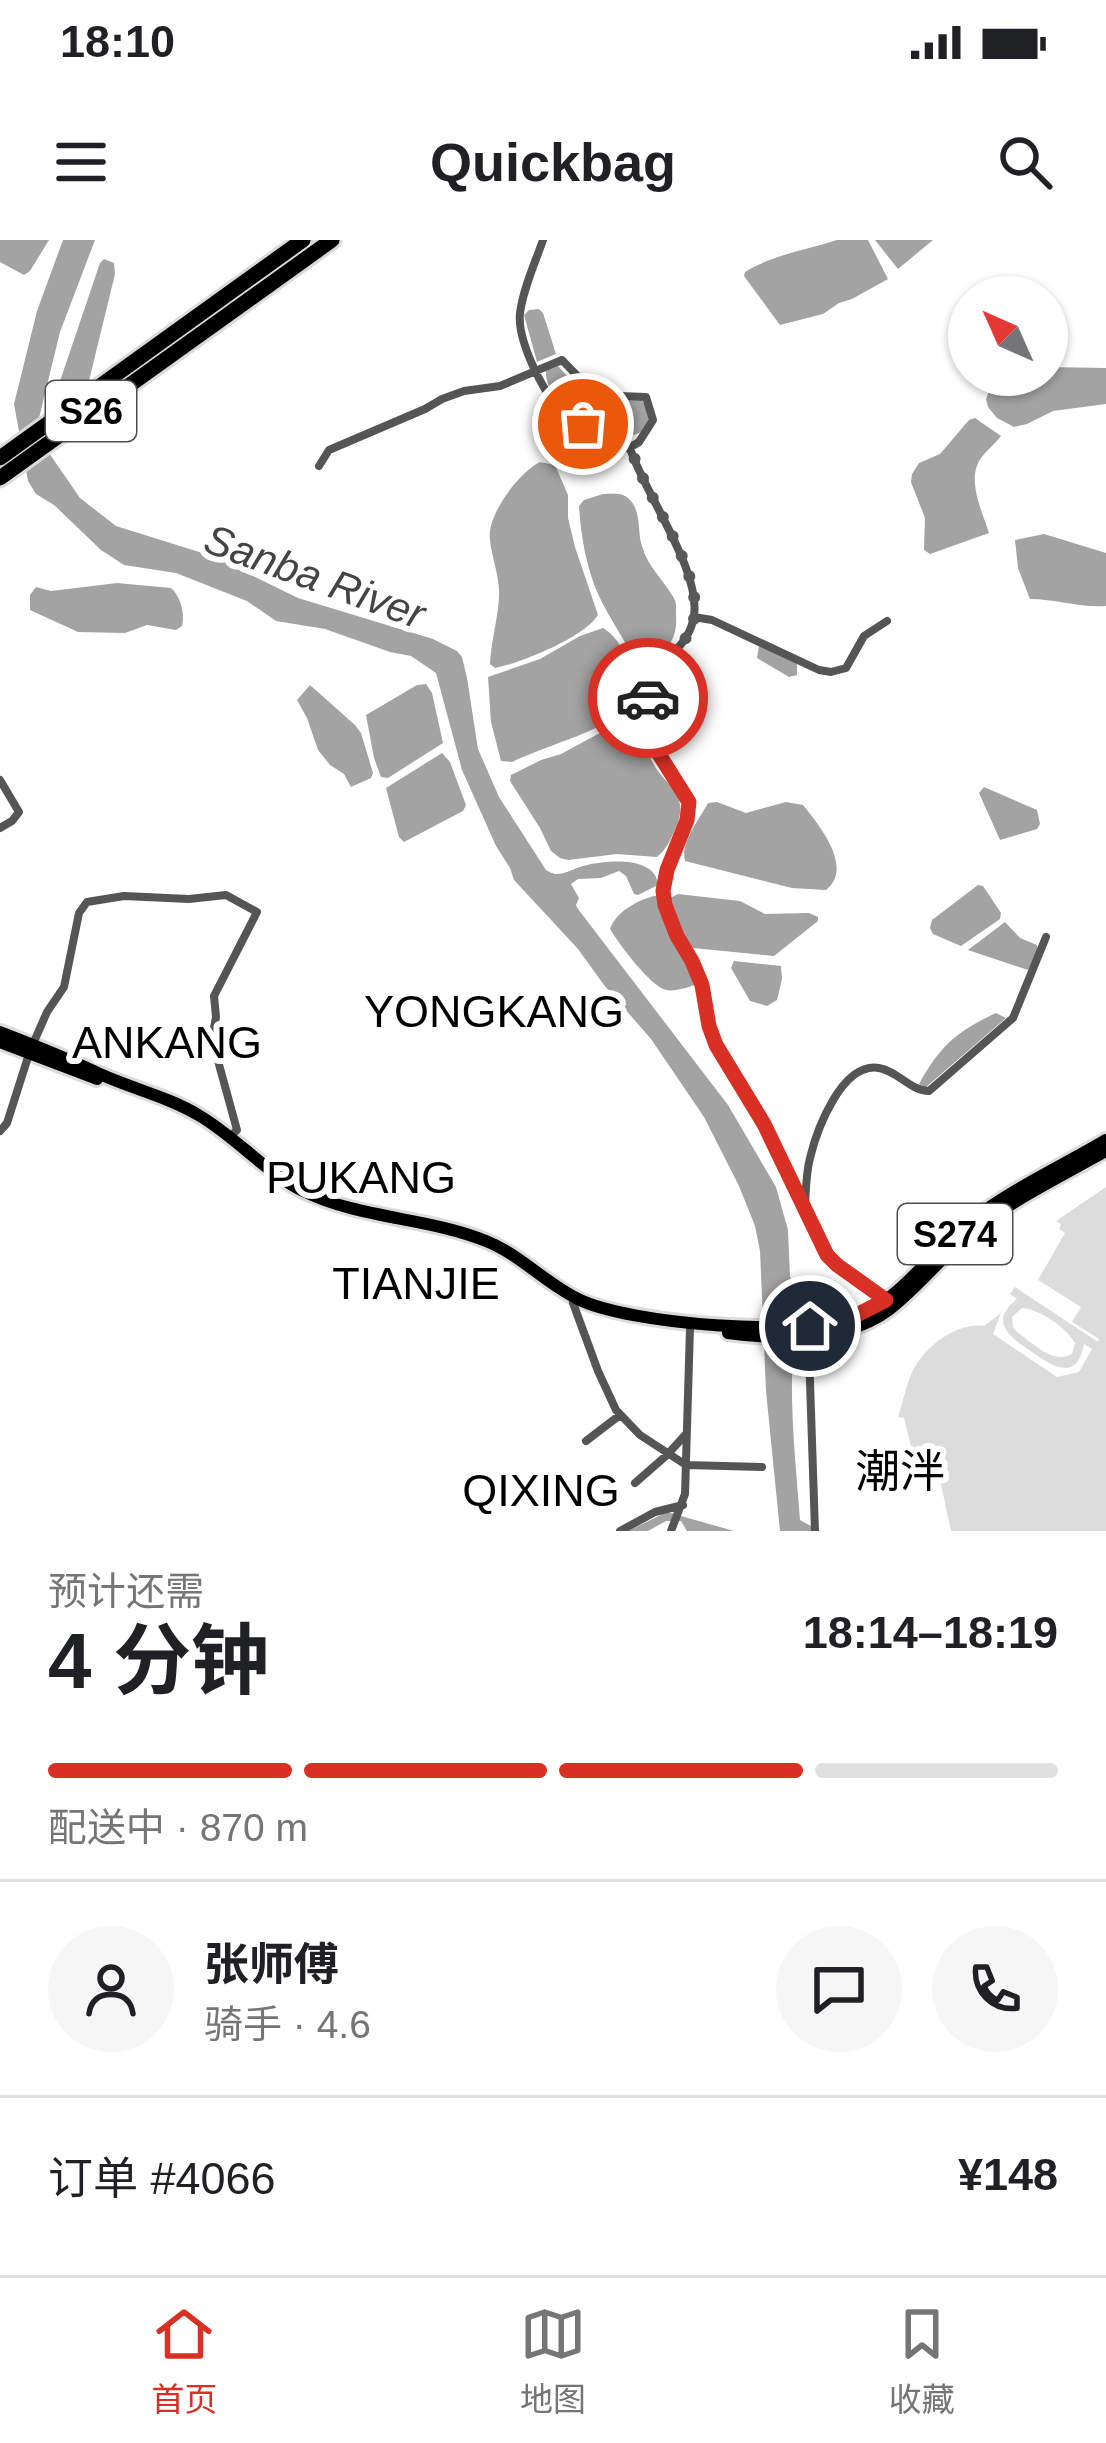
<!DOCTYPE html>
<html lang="zh">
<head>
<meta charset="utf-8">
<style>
	:root { --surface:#fff; --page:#f6f6f6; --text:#202124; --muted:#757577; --line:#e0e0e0; --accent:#d93025 }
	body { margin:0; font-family:Arial,"Noto Sans SC",sans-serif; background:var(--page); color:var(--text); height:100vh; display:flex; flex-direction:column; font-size:45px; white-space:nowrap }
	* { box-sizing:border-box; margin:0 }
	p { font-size:39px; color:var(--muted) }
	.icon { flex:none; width:66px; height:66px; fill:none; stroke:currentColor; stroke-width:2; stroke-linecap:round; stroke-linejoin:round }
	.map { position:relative; height:1291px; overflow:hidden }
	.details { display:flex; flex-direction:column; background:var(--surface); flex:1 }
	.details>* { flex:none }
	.needle { width:78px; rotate:315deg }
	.controls { position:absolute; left:948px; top:36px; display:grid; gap:24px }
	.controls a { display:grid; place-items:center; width:120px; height:120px; border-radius:50%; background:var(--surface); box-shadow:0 3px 9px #0004; font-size:60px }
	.pin { position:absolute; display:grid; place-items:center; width:102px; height:102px; color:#fff; margin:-51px; border:6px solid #fff; border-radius:50%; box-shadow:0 3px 12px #0007 }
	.courier { position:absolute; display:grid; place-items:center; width:120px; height:120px; margin:-60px; border:9px solid #d93025; border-radius:50%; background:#fff; color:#222; box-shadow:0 3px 15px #0007 }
	.head em { font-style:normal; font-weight:700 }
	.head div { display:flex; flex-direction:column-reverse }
	.head { display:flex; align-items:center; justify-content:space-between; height:204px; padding:0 48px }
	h1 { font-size:78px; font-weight:700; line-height:90px }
	.bar { display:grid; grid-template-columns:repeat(4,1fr); gap:18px 12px; align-content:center; height:144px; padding:0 48px }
	.bar i { height:15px; border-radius:9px; background:var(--line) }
	.bar .selected { background:var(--accent) }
	.bar p { grid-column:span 4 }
	.line { display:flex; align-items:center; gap:30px; padding:0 48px; border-top:3px solid var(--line) }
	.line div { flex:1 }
	.round { display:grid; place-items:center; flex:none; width:126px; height:126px; border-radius:63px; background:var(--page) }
	.status { display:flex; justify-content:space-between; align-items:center; height:84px; padding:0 60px; background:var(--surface); direction:ltr }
	.status svg { height:33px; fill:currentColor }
	header { display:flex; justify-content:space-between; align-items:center; height:156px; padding:0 48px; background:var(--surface); font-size:54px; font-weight:700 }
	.tabs { display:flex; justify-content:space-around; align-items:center; height:168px; border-top:3px solid var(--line); background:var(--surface); font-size:33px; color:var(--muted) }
	.tabs a { display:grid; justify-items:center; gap:6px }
	.tabs .selected { color:var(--accent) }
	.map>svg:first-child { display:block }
</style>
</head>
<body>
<div class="status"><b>18:10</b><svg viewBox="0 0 49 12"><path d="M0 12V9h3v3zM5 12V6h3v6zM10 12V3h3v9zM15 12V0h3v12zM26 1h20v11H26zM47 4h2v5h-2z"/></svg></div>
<header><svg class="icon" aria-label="menu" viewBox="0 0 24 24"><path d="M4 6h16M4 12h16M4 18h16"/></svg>Quickbag<svg class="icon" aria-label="search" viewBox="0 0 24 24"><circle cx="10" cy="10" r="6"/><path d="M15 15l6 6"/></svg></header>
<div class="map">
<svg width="1106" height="1291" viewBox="0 0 1106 1291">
	<rect width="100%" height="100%" fill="#fff"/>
	<path fill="#dcdcdc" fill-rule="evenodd" d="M1106,947V1291H951L939,1235L919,1238L904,1178L898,1177C903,1162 906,1145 913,1130C925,1107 956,1082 984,1086L1001,1073L993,1094L1057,1137L1079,1132L1092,1109L1084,1104C1077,1142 1053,1127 1032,1112C1010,1097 988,1082 1017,1059L1010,1054L1015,1047L1098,1102L1099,1099L1072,1082L1081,1067L1038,1040L1065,993L1059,989L1061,984L1056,981ZM1022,1068C1039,1069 1066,1087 1075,1103L1072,1114C1053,1125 1033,1103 1017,1092L1013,1087L1012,1077Z"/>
	<path fill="#a3a3a3" d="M0,0H49L30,31L24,35L0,22Z
		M63,0H95L60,92L39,178L49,213L80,258L116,286L212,316L298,358L433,399L457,411L462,417L467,438L478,509L499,557L546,630C549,632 552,633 555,634C565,635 574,628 583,626C605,620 656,615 658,645L638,655L634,654L626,636L619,631L601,638L578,639L571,644L579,658L576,665L578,669L728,865L776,947L788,990L790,1036L805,1078L796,1081C787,1146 795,1214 800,1280L820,1291H780L766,1151L760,1011L755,986L739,946L704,877L651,799L604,745L578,709L514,640L510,628L496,606L462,530L436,433L411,416L390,412L325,389L276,381L247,361L176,333L124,325L101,310L54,265L36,254L28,241L14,164L37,71Z
		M837,0H868L888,39L852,59L839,63L823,74L780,85L744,36L745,32C772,15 806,10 837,0Z
		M875,0H933L898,29Z
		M104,19L114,23L115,34L88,145C80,150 67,146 60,141L100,23Z
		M539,69L543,73L556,114L537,122L524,75L529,70Z
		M558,126L587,158L581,174L574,175C562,164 545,150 546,131Z
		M1047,127L1106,128V164L1053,171L1027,184L1014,187L997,178L988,167L986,159L995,135H1047Z
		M642,160L651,174C643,193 639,199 620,192C608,188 600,188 590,180L594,161Z
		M975,178L1001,196C995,204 987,210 981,218C966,239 982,271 989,293L930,314L924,310L925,278L911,242L912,234L919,223L940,214L969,180Z
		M540,222L555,225L568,255V278L575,307L598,375C585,397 521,423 495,428L490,424C491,401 498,379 499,357C500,336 492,320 490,300C486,276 519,232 540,222Z
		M603,254C614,254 623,252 630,260C642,273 637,292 642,306C648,327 662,338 672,355C677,362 676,365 676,374C678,402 666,412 642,425L637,424C625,400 609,378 598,354C586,326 581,297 579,266L584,260Z
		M1044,294L1106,313V366C1081,368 1056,359 1030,359L1018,328L1015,300Z
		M117,343L171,348C181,357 185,374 182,386L176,390L147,385L125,393L78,392L30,370V355L36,347L51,351Z
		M603,388C625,401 636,436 636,461C613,489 546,505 512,522L501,521L491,482L488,437L540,419L580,396Z
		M759,406L797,423V435L789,437L757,418Z
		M426,444L432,453L443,503L388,538L381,537L374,518L366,475L417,445Z
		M310,445L355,485L361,493L373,533L371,538L351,547L344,534L330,525L318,510L307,478L297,460Z
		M635,474C649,484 644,501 650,517C662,546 690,550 677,585C671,598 668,608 657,617L617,614L568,620L560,618L551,611L540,588L510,541L511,535L541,520L561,514Z
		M442,513L450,522L466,565L463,571L404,602L399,597L386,548Z
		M984,547L1037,570L1040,584L1037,589L1000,600L979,553Z
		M717,562L746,573L786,562L803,565C820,586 854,628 826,650L792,648L685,621C680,603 699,580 708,563Z
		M978,645L983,646L1001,673L1000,679L961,706L933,694L930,688L932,680Z
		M678,654L740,661L765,674L809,673L818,677V681L774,716L693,708L684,703L668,659Z
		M659,655L671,693L697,744C689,747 675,752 666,750C650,746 619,704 610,689C616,671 641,658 659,655Z
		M1005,682L1020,698L1037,705L1038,710L1028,730L968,710Z
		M734,721L781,726L782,739L777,760L767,766L750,761L731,728Z
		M996,773L1006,778L925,848L919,844C940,806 957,791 996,773Z
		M667,1272L674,1274L734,1291H687L681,1281H666L648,1291H628Z"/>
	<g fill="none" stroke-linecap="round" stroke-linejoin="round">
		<g stroke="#dbdbdb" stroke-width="18">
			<path id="major" d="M0,792C34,805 67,818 100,834C133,849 169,857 200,876C237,898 265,932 303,951C360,979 427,977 486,1001C521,1015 545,1043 578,1059C627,1084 805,1098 856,1077C904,1058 932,1009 973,979C1014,948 1062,926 1106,900
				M0,802L97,839
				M728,1093C779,1100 847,1102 890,1069C922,1044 946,1011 978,987C1018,957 1063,935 1106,911"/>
		</g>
		<g stroke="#dbdbdb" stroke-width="21">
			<path id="highway" d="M0,218L303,0
				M0,238L332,0"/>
		</g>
		<path stroke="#555" stroke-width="8" d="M543,0C535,23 523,49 520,73C517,100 544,157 566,175C586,191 613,192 631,211C646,256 705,336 693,381C683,420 643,420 648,466C650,483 652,504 661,519C670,533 690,549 690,566C690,595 656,623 665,662C670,687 686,705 695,728C706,752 703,776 713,798C726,829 748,856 765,885C787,924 806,967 823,1009L837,1025L885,1060
			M592,155L646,157L653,180L639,202L629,208
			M583,184L592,155
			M319,226L329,210L425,169L442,159L464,151L500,146L562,120L589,148L592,155
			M694,377L712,380L819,430L831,432L846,428L864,396L887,381
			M0,540L19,572L12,581L0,588
			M33,804L47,772L64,747L79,673L87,662L124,656L189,659L226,655L257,672L214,756L216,777L212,799L237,890L230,897
			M0,891L7,883L29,814
			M805,965C806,949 806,933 810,918C817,889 842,822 879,828C898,831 910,851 929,851L1013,778L1046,697
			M573,1063L598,1131L616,1170L640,1195L686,1225L762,1227
			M586,1201L620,1175
			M635,1243L667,1215L686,1194
			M620,1291L655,1272L683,1265
			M671,1291L685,1254L690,1088
			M815,1291L809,1112L819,1098"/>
		<use href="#major" stroke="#000" stroke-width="12"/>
		<use href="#highway" stroke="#000" stroke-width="15"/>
	</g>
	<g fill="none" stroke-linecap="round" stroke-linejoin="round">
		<path stroke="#595959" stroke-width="12" stroke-dasharray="0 21.6" d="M583,184L620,200L632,211C646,258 703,330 694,379C688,412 646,424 648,458"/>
		<path stroke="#d93025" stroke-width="15" d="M648,458L657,511L689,562L687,580L667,630L663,651L665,665L677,696L692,721L702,745L709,786L716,805L764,884L827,1015L837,1025L886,1060L847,1080L810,1086"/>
	</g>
	<g text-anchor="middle" stroke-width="12" stroke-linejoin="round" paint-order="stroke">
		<g fill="#fff" stroke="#4c4c4c" stroke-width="3">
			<rect x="46" y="141" width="90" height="60" rx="9"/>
			<rect x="898" y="964" width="114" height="60" rx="9"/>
		</g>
		<g font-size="36" font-weight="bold" fill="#000">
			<text x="91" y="184">S26</text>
			<text x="955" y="1007">S274</text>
		</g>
		<g font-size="42" font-style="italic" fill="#444" stroke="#fff">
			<text transform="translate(315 336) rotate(20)" y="15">Sanba River</text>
		</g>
		<g font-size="45" fill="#000" stroke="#fff">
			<text x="494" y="787">YONGKANG</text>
			<text x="167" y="818">ANKANG</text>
			<text x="361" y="953">PUKANG</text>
			<text x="416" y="1059">TIANJIE</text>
			<text x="900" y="1247">潮泮</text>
			<text x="541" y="1266">QIXING</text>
		</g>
	</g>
</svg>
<div class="controls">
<a><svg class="needle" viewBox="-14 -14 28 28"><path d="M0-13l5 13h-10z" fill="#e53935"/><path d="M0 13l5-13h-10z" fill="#757577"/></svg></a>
</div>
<div class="pin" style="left:583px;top:184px;background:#ea580c"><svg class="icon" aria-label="bag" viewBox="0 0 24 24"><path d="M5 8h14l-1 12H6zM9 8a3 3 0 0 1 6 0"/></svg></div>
<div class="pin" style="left:810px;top:1086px;background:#1f2937"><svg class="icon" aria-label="home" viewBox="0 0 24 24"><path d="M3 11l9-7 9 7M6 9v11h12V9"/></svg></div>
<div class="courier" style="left:648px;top:458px"><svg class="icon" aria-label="car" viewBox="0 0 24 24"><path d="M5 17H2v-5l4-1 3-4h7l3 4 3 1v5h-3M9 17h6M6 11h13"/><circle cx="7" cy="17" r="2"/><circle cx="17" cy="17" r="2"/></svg></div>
</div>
<section class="details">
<div class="head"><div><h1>4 分钟</h1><p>预计还需</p></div><em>18:14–18:19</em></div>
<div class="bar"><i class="selected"></i><i class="selected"></i><i class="selected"></i><i></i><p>配送中 · 870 m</p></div>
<div class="line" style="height:216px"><a class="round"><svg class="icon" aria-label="person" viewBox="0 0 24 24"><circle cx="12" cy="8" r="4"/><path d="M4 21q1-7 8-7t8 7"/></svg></a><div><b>张师傅</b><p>骑手 · 4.6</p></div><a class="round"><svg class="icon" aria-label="chat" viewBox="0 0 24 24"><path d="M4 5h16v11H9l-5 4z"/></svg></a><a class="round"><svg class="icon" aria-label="phone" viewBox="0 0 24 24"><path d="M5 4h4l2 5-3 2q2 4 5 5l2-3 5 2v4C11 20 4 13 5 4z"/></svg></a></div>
<div class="line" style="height:156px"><div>订单 #4066</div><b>¥148</b></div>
</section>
<nav class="tabs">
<a class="selected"><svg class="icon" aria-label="home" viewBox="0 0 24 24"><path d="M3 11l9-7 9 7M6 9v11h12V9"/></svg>首页</a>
<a><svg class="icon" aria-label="map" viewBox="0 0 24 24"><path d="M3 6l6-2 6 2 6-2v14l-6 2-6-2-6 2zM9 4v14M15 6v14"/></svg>地图</a>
<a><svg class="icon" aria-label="saved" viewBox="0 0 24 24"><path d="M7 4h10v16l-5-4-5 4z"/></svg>收藏</a>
</nav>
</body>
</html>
